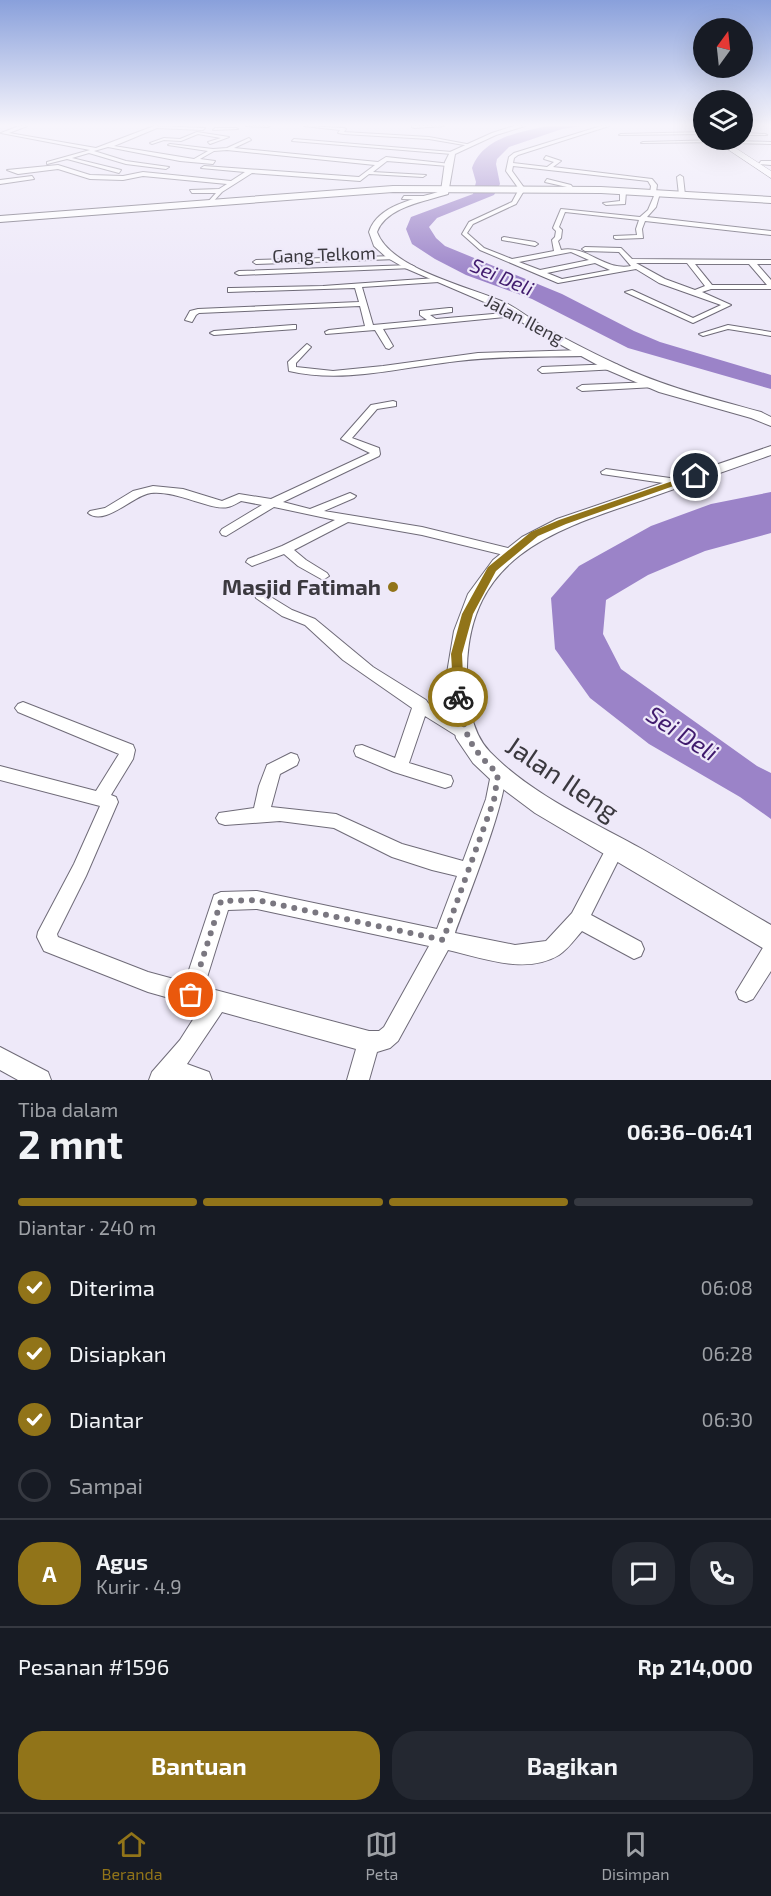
<!DOCTYPE html>
<html lang="id">
<head>
<meta charset="utf-8">
<style>
	:root { --surface:#171b24; --page:#242831; --text:#f1f3f6; --muted:#9ea1a6; --line:#363941; --accent:#917419 }
	body { margin:0; font-family:"Exo 2",sans-serif; background:var(--page); color:var(--text); height:100vh; display:flex; flex-direction:column; font-size:22px; white-space:nowrap }
	* { box-sizing:border-box; margin:0 }
	p { font-size:20px; color:var(--muted) }
	.icon { flex:none; width:33px; height:33px; fill:none; stroke:currentColor; stroke-width:2; stroke-linecap:round; stroke-linejoin:round }
	.map { position:relative; height:1080px; overflow:hidden }
	.drawer { display:flex; flex-direction:column; background:var(--surface); flex:1 }
	.drawer>* { flex:none }
	.needle { width:39px; rotate:15deg }
	.tools { position:absolute; left:693px; top:18px; display:grid; gap:12px }
	.tools a { display:grid; place-items:center; width:60px; height:60px; border-radius:50%; background:var(--surface); box-shadow:0 6px 24px #0002; font-size:30px }
	.pin { position:absolute; display:grid; place-items:center; width:51px; height:51px; color:#fff; margin:-26px; border:3px solid #fff; border-radius:50%; box-shadow:0 2px 6px #0007 }
	.courier { position:absolute; display:grid; place-items:center; width:60px; height:60px; margin:-30px; border:4px solid #917419; border-radius:50%; background:#fff; color:#222; box-shadow:0 2px 8px #0007 }
	.summary em { font-style:normal; font-weight:700 }
	.summary div { display:flex; flex-direction:column-reverse }
	.summary { display:flex; align-items:center; justify-content:space-between; height:102px; padding:0 18px }
	h1 { font-size:39px; font-weight:700; line-height:45px }
	.bar { display:grid; grid-template-columns:repeat(4,1fr); gap:9px 6px; align-content:center; height:72px; padding:0 18px }
	.bar i { height:8px; border-radius:4px; background:var(--line) }
	.bar .current { background:var(--accent) }
	.bar p { grid-column:span 4 }
	.line { display:flex; align-items:center; gap:15px; padding:0 18px; border-top:2px solid var(--line) }
	.line div { flex:1 }
	.round { display:grid; place-items:center; flex:none; width:63px; height:63px; border-radius:24px; background:var(--page) }
	ol { padding:0 18px; list-style:none }
	li { display:flex; align-items:center; gap:18px; height:66px }
	li p { margin-inline-start:auto }
	li .icon { padding:6px; border-radius:50%; background:var(--accent); color:#fff; stroke-width:4 }
	li:last-child { color:var(--muted) }
	li i { width:33px; height:33px; border:3px solid var(--line); border-radius:50% }
	.button { display:flex; gap:12px; margin-top:auto; padding:12px 18px }
	.button a { flex:1; height:69px; border-radius:24px; background:var(--accent); color:#fff; font-size:24px; font-weight:700; line-height:69px; text-align:center }
	.button a+a { background:var(--page); color:var(--text) }
	.dock { display:flex; justify-content:space-around; align-items:center; height:84px; border-top:2px solid var(--line); background:var(--surface); font-size:16px; color:var(--muted) }
	.dock a { display:grid; justify-items:center; gap:3px }
	.dock .current { color:var(--accent) }
	.map>svg:first-child { display:block }
</style>
</head>
<body>
<div class="map">
<svg width="771" height="1080" viewBox="0 0 771 1080">
	<rect width="100%" height="100%" fill="#eee9f9"/>
	<path fill="#9b83c8" d="M548,126H581L562,129L509,147L497,159L496,164L500,184L494,195L437,218L429,227L436,238L445,246L562,294L634,331L660,342L771,375V389L628,348L532,299L466,275L435,259L412,244L406,229L411,217L473,194L476,182L472,168C483,137 520,132 548,126Z
		M771,492V533L705,551L648,575L606,600L603,634L621,669L757,766L771,773V819L740,797L649,744L590,698L555,649L551,598L579,566L651,526L711,504Z"/>
	<g fill="none" stroke-linecap="round" stroke-linejoin="round">
		<g stroke="#6f6b78" stroke-width="2">
			<path id="street" d="M19,126H27L9,133L96,148L154,126L205,128L203,130L157,128L114,146L194,159L208,151L168,145L170,144L213,149L227,148L249,138L251,140L234,148L378,162L386,157L451,164L448,166L387,161L373,172L426,175L423,177L369,174L360,181L252,173L222,192L210,205L207,203L216,193H192L190,190L219,189L227,184L143,176L123,180L90,179L58,169L18,174L7,170L58,165L90,175L123,176L143,172L231,181L245,172L201,168L204,166L359,177L375,165L227,150L214,151L200,159L215,161L213,164L180,161L108,147L94,151L126,161L169,167L166,169L126,164L89,153L72,158L121,170L119,173L67,159L47,164V162L90,150L1,133Z
				M246,126H270L268,127Z
				M304,126L344,128L346,129L344,132L429,137L472,145L470,146L429,139L344,134L338,133L340,130Z
				M444,126L414,128L412,127V126Z
				M601,126H609L518,155L514,158L513,163L547,167L554,162L544,159L546,156L561,161L553,167L652,179L657,185L656,192L660,193L656,207L647,217L771,231V235L645,221L642,229L643,238L616,239L614,238V236L637,235L636,229L639,220L565,212L559,227L562,230L561,238L558,241L561,250C588,245 603,271 631,266L619,252L585,251L582,249L585,247L621,248L632,259L771,260V264H757L771,280V289H711L702,292L731,305L693,323L625,292L632,290L693,318L721,305L659,283L636,269L558,283L480,250L462,234L469,222L512,202L519,189L506,171L509,157L514,153ZM513,166L648,181L651,186L650,193L654,194V196L648,210L640,217L561,209L553,228L556,231L555,237L552,240L554,251L512,259L484,248L467,233L473,224L516,204L525,189L512,171ZM571,252L589,260L540,270L519,262ZM595,263L610,270L562,279L547,273ZM636,263H687L705,286L695,290L665,279ZM695,264H749L767,285H712Z
				M215,128H236L238,129L213,130Z
				M197,132L229,137L210,144L208,142L221,138L198,134L181,141L164,140L152,144L150,143L164,138L180,139Z
				M704,132V134L619,135L621,134Z
				M742,133L765,134L767,135H742Z
				M294,139L452,152L454,153L452,154L292,141Z
				M721,140L723,142L641,143L643,142Z
				M728,141L771,142V144L726,143Z
				M761,161H771V165L759,164Z
				M680,175L683,177L685,195L682,197L679,195L677,177Z
				M32,176L34,179L0,184V180Z
				M547,179L571,185L575,190L570,191L567,187L545,182Z
				M623,190L626,192L625,204L606,205L603,203L620,201V192Z
				M404,196H427L430,198L427,200L402,199Z
				M504,237L535,242L538,244L535,246L502,240V238Z
				M395,256L397,257V259L256,264L253,262L256,260Z
				M411,265L415,267L413,268L239,275L235,273L239,271Z
				M436,278L440,280L439,282L362,287L373,325L427,320L420,315V311L449,308H452V312L430,315L436,319L516,312L520,314L516,316L383,329L393,346L389,349L386,348L375,330L326,334L325,332L329,330L365,326L360,306L199,313L196,315L192,322L185,320L190,311L198,309L359,302L355,288L228,292V288H231L323,286Z
				M293,325H296V329L214,335L210,333L214,331Z
				M728,325L771,332V336L728,329L703,336L699,334Z
				M307,344L311,347L296,363V367L333,371L383,366L478,353L583,350L587,353L583,356C541,357 500,356 458,361C402,367 345,384 289,371L288,362Z
				M615,364L618,365V369L542,373L538,370L542,367Z
				M652,382L655,383V387L582,391L577,388L582,385Z
				M393,401L396,402V406L377,409L352,438L379,448L380,454L379,456L283,502L310,509L350,493L356,496L354,498L324,511L422,527L516,550L518,553L516,556L512,557L422,535L348,522L294,550L306,560L327,573L329,576L323,580L298,566L284,554L252,566L246,562L248,559L282,546L335,520L274,507L226,536L222,535L220,532L222,529L262,505L241,501C237,503 233,506 228,507C211,511 177,490 151,493C133,495 105,527 88,513L90,511L105,508L133,491L153,486L183,489L222,501L239,494L271,499L370,453L341,439L371,405Z
				M606,469L677,479L682,482L677,485L602,474L601,472Z
				M261,591L292,610L315,619L373,667L426,700L428,703L470,731L473,735L470,739L465,741L425,716L409,763L451,776L453,781L451,786L445,788L394,772L356,756L354,751L356,746L362,745L395,758L412,708L343,660L305,625L282,616L256,598L255,595Z
				M23,702L133,745L135,750L133,759L111,795L116,797L118,802L86,876L57,934L58,937L148,972L185,982L214,895L221,892L257,891L437,929L457,876L432,870L392,857L334,828L280,821L225,825L219,823L216,818L219,813L254,808L259,786L267,765L291,753L297,755L299,760L297,765L280,774L271,807L336,814L402,844L463,861L486,799L492,769L498,767L504,769C513,787 464,907 455,933L515,945L546,941L572,913L610,841L616,839L622,841L625,847L591,915L641,942L644,949L641,956L634,959L582,931C575,939 568,949 559,955C526,975 483,958 448,950L398,1041L390,1048L377,1052L369,1080H347L356,1049L222,1012L187,1064L209,1072L212,1080H149L152,1072L180,1040L201,1007L148,992L44,951L37,937L38,932L74,864L100,806L0,780V766L96,791L119,754L18,712L15,708L18,704ZM257,909L429,946L384,1027L379,1031H369L204,987L228,910Z
				M771,943V971L753,999L746,1002L739,999L736,992L764,946Z
				M0,1047L48,1072L51,1080H18L0,1070Z"/>
		</g>
		<g stroke="#6f6b78" stroke-width="2">
			<path id="secondary" d="M514,126H525L496,135L455,154L448,194C426,201 386,207 377,232C391,270 471,287 506,303C518,309 529,318 541,325C565,339 589,351 614,363C661,386 710,398 761,412L771,417V426L751,418L659,392L603,368L534,330L503,310L405,268L386,257L374,246L369,232C378,204 417,199 441,191L445,162L450,152L492,133Z
				M771,446V455C728,470 685,485 643,500C555,530 470,555 467,667C467,695 469,730 490,752C532,795 590,820 642,849C686,874 728,900 771,925V953L535,813L491,780L473,763L456,738L450,705L447,673L454,631L468,594L493,560L522,537L557,519Z"/>
		</g>
		<g stroke="#6f6b78" stroke-width="2">
			<path id="primary" d="M393,186L601,187L771,197V203L601,193L393,192L0,222V216Z"/>
		</g>
		<g stroke="#6f6b78" stroke-width="1">
			<path id="highway" d="M693,126H704V132L694,128Z
				M714,140H723L771,171V178Z"/>
		</g>
		<use href="#street" fill="#fff" fill-rule="evenodd"/>
		<use href="#secondary" fill="#fff" fill-rule="evenodd"/>
		<use href="#primary" fill="#fff" fill-rule="evenodd"/>
		<use href="#highway" fill="#fff" fill-rule="evenodd"/>
	</g>
	<linearGradient id="sky" x2="0" y2="1"><stop stop-color="#89a0db"/><stop offset="0.45" stop-color="#f7f5fc"/><stop offset="1" stop-color="#f7f5fc" stop-opacity="0"/></linearGradient>
	<rect width="771" height="278" fill="url(#sky)"/>
	<path fill="#917419" d="M696,473L700,476L699,477L566,524L538,536L496,571L473,614L462,654L464,697L462,700H454L451,654L462,614L488,567L531,532L559,520Z"/>
	<g fill="none" stroke-linecap="round" stroke-linejoin="round">
		<path stroke="#7a7780" stroke-width="6" stroke-dasharray="0 10.8" d="M191,995L221,901L257,900L443,940L494,800L498,774C468,745 466,738 458,697"/>
	</g>
	<circle fill="#917419" stroke="#eee9f9" stroke-width="2" cx="393" cy="587" r="6"/>
	<g text-anchor="middle" stroke-width="4.5" stroke-linejoin="round" paint-order="stroke">
		<g font-size="18" fill="#3b393f" stroke="#eee9f9">
			<text transform="translate(324 255) rotate(-2)" y="6">Gang Telkom</text>
			<text transform="translate(524 320) rotate(28)" y="6">Jalan Ileng</text>
		</g>
		<g font-size="20" font-style="italic" fill="#401b6d" stroke="#eee9f9">
			<text transform="translate(502 277) rotate(23)" y="7">Sei Deli</text>
		</g>
		<g font-size="22" font-weight="bold" fill="#3b393f" stroke="#eee9f9" text-anchor="end">
			<text x="381" y="595">Masjid Fatimah</text>
		</g>
		<g font-size="24" font-style="italic" fill="#401b6d" stroke="#eee9f9">
			<text transform="translate(682 734) rotate(33)" y="8">Sei Deli</text>
		</g>
		<g font-size="27" fill="#3b393f" stroke="#eee9f9">
			<text transform="translate(562 779) rotate(34)" y="9">Jalan Ileng</text>
		</g>
	</g>
</svg>
<div class="tools">
<a><svg class="needle" viewBox="-14 -14 28 28"><path d="M0-13l5 13h-10z" fill="#e53935"/><path d="M0 13l5-13h-10z" fill="#9ea1a6"/></svg></a>
<a><svg class="icon" aria-label="layers" viewBox="0 0 24 24"><path d="M12 4l9 5-9 5-9-5zM3 14l9 5 9-5"/></svg></a>
</div>
<div class="pin" style="left:191px;top:995px;background:#ea580c"><svg class="icon" aria-label="bag" viewBox="0 0 24 24"><path d="M5 8h14l-1 12H6zM9 8a3 3 0 0 1 6 0"/></svg></div>
<div class="pin" style="left:696px;top:476px;background:#1f2937"><svg class="icon" aria-label="home" viewBox="0 0 24 24"><path d="M3 11l9-7 9 7M6 9v11h12V9"/></svg></div>
<div class="courier" style="left:458px;top:697px"><svg class="icon" aria-label="bike" viewBox="0 0 24 24"><circle cx="6" cy="16" r="4"/><circle cx="18" cy="16" r="4"/><path d="M6 16l4-8h5l3 8M10 8l3 8H6M13 5h3"/></svg></div>
</div>
<section class="drawer">
<div class="summary"><div><h1>2 mnt</h1><p>Tiba dalam</p></div><em>06:36–06:41</em></div>
<div class="bar"><i class="current"></i><i class="current"></i><i class="current"></i><i></i><p>Diantar · 240 m</p></div>
<ol>
<li><svg class="icon" aria-label="check" viewBox="0 0 24 24"><path d="M5 12l5 5 9-10"/></svg>Diterima<p>06:08</p></li>
<li><svg class="icon" aria-label="check" viewBox="0 0 24 24"><path d="M5 12l5 5 9-10"/></svg>Disiapkan<p>06:28</p></li>
<li><svg class="icon" aria-label="check" viewBox="0 0 24 24"><path d="M5 12l5 5 9-10"/></svg>Diantar<p>06:30</p></li>
<li><i></i>Sampai</li>
</ol>
<div class="line" style="height:108px"><b class="round" style="background:var(--accent);color:#fff">A</b><div><b>Agus</b><p>Kurir · 4.9</p></div><a class="round"><svg class="icon" aria-label="chat" viewBox="0 0 24 24"><path d="M4 5h16v11H9l-5 4z"/></svg></a><a class="round"><svg class="icon" aria-label="phone" viewBox="0 0 24 24"><path d="M5 4h4l2 5-3 2q2 4 5 5l2-3 5 2v4C11 20 4 13 5 4z"/></svg></a></div>
<div class="line" style="height:78px"><div>Pesanan #1596</div><b>Rp 214,000</b></div>
<div class="button"><a>Bantuan</a><a>Bagikan</a></div>
</section>
<nav class="dock">
<a class="current"><svg class="icon" aria-label="home" viewBox="0 0 24 24"><path d="M3 11l9-7 9 7M6 9v11h12V9"/></svg>Beranda</a>
<a><svg class="icon" aria-label="map" viewBox="0 0 24 24"><path d="M3 6l6-2 6 2 6-2v14l-6 2-6-2-6 2zM9 4v14M15 6v14"/></svg>Peta</a>
<a><svg class="icon" aria-label="saved" viewBox="0 0 24 24"><path d="M7 4h10v16l-5-4-5 4z"/></svg>Disimpan</a>
</nav>
</body>
</html>
